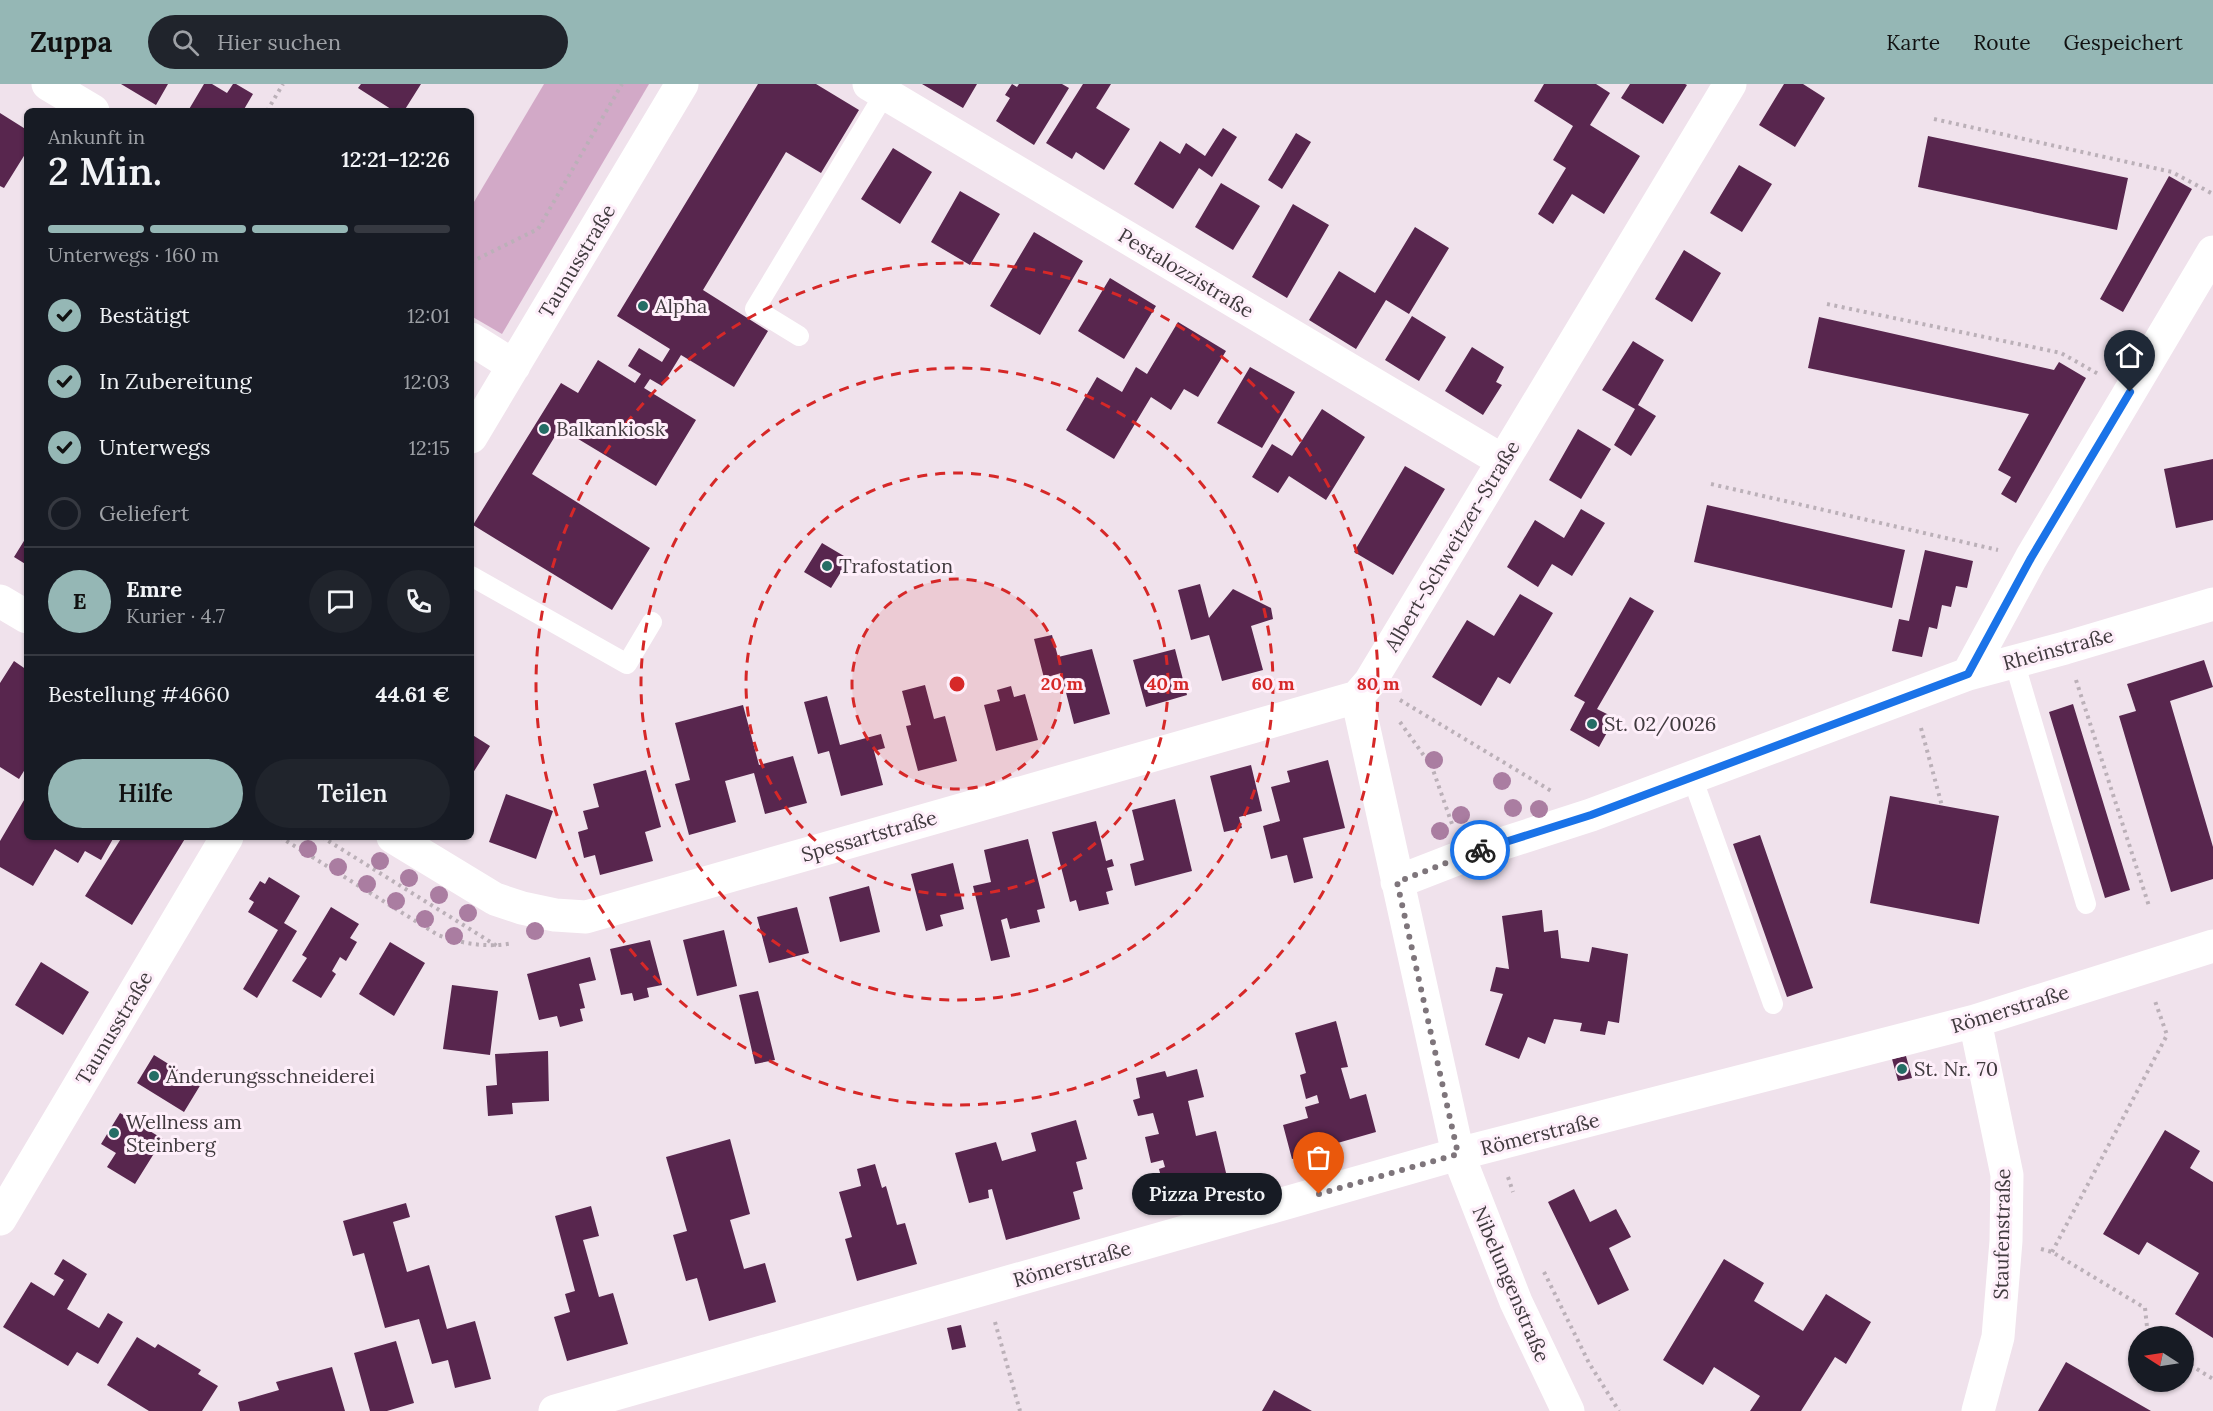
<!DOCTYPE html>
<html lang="de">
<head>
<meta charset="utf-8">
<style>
	:root { --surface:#171b24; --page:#20242c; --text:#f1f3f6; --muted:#9ea1a6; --line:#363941; --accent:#95b7b5 }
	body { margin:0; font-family:Lora,serif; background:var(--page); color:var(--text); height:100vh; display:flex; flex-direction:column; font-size:22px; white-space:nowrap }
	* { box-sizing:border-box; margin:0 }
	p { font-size:20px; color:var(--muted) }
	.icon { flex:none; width:33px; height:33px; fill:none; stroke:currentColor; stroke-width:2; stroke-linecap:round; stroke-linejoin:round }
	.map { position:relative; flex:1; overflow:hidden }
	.drawer { position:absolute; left:24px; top:24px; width:450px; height:732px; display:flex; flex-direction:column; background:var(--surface); border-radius:9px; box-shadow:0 2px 4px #0004 }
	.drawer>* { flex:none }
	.needle { width:39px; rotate:282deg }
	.tools { position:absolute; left:2128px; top:1242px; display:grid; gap:12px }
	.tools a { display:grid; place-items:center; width:66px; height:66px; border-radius:50%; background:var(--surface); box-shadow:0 2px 4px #0004; font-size:30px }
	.pin { position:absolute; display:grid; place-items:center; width:51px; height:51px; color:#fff; margin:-62px -26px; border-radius:50% 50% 50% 0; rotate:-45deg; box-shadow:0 0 6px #0007 }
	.pin .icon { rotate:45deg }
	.courier { position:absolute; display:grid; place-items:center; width:60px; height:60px; margin:-30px; border:4px solid #1a73e8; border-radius:50%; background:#fff; color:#222; box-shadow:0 2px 8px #0007 }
	.bubble { position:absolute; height:42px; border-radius:21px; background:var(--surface); box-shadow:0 2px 4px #0004; font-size:20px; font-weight:600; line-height:42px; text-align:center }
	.summary em { font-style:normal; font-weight:600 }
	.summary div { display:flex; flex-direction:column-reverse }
	.summary { display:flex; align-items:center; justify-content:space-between; height:102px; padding:0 24px }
	h1 { font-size:39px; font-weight:600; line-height:45px }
	.bar { display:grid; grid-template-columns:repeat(4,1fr); gap:9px 6px; align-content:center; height:72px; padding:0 24px }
	.bar i { height:8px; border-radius:4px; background:var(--line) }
	.bar .current { background:var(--accent) }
	.bar p { grid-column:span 4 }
	.line { display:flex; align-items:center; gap:15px; padding:0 24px; border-top:2px solid var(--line) }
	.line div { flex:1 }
	.round { display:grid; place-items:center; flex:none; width:63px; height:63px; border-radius:32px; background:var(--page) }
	ol { padding:0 24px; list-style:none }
	li { display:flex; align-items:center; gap:18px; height:66px }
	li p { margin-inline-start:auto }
	li .icon { padding:6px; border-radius:50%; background:var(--accent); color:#111; stroke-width:4 }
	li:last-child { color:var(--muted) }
	li i { width:33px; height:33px; border:3px solid var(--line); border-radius:50% }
	.button { display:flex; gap:12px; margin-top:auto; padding:12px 24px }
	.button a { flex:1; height:69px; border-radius:36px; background:var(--accent); color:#111; font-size:24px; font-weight:600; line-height:69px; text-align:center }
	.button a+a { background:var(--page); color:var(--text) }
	header { display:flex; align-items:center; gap:36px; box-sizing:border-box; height:84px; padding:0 30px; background:var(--accent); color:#111 }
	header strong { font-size:28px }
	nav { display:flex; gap:33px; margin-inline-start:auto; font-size:21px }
	.search { width:420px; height:54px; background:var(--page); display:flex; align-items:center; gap:15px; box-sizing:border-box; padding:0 21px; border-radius:33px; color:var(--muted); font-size:22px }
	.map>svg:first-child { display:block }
</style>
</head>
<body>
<header>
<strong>Zuppa</strong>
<div class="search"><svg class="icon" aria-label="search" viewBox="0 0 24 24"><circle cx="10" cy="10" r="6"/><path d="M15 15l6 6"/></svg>Hier suchen</div>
<nav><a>Karte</a><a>Route</a><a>Gespeichert</a></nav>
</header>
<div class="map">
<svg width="2213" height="1327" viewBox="0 0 2213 1327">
	<rect width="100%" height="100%" fill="#f0e2ec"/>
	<path fill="#d2a9c7" d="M544,0H649L502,250L471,232V123Z"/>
	<path fill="#58264e" d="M121,0H168L156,21Z
		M204,0H212L227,9L233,0H236L253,10L243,27H188Z
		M361,0H421L404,27H394L358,4Z
		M758,0H816L859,26L821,89L786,68L703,206L768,247L734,303L681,271L662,302L650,295L644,304L696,336L656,402L560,344L532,390L650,464L612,526L473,441L561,299L578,309L598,276L635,299L641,290L628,282L639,264L662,278L670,265L617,232Z
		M922,0H977L963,24Z
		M1012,0L1017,3L1019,0H1062L1069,4L1034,61L996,37L1010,14L1005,11Z
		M1083,0H1111L1096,24L1130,45L1104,86L1076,68L1072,75L1046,59Z
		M1544,0H1596L1610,9L1590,41L1640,72L1604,130L1572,110L1553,140L1538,130L1566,84L1553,76L1573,42L1534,17Z
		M1630,0H1685L1687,1L1663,40L1621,14Z
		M1784,0H1803L1825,14L1795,63L1759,41Z
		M0,29L27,46V67L4,104L0,102Z
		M1223,44L1237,53L1212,93L1199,84L1173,125L1134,100L1160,57L1180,70L1186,59L1205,72Z
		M1296,49L1311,58L1282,105L1268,96Z
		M1928,52L2128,94L2117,146L1918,103Z
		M893,64L932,88L900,140L861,115Z
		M1739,81L1772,100L1742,148L1710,129Z
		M2169,92L2192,105L2123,228L2100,215Z
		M1221,99L1260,122L1233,166L1195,143Z
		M960,107L1000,130L970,181L931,158Z
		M1293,120L1329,141L1287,214L1252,193Z
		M1415,143L1449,164L1409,230L1386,216L1356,265L1309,236L1339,187L1375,209Z
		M1034,148L1083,177L1040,251L990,222Z
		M1684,166L1721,189L1692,238L1655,215Z
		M1110,194L1156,222L1124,275L1078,247Z
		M1412,232L1446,253L1419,297L1385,276Z
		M1819,233L2054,286L2059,278L2086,294L2016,419L2001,410L2011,393L1998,386L2029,330L1808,284Z
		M1178,238L1226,267L1198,313L1184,305L1171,326L1151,313L1114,375L1066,346L1097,293L1122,308L1136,283L1147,290Z
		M1633,257L1664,276L1638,321L1656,332L1631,372L1614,361L1635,325L1602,306Z
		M1472,263L1504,283L1496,298L1502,301L1483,331L1445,307Z
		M1250,283L1295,308L1262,364L1217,339Z
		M1322,325L1365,353L1326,416L1289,392L1278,409L1252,393L1272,360L1292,372Z
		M1578,345L1611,365L1581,415L1549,396Z
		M2213,375V436L2176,444L2164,385Z
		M1405,382L1445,405L1393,491L1354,468Z
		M1707,421L1905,466L1892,524L1694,478Z
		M1581,425L1605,439L1572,492L1552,480L1538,503L1507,483L1535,436L1564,454Z
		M27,452V481L14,473Z
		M822,459L849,475L831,504L804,488Z
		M1925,466L1973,477L1967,504L1956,502L1951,523L1942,521L1937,545L1929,543L1922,573L1892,567L1899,535L1909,537Z
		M1200,500L1209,534L1233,505L1271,524L1273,535L1251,542L1263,586L1222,597L1209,551L1191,556L1178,506Z
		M1520,510L1553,529L1510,600L1498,593L1481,622L1432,593L1467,536L1494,552Z
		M1630,513L1654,527L1597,625L1615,634L1599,663L1570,646L1585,618L1574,612Z
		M1052,551L1058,573L1092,565L1110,630L1074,640L1061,589L1044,594L1034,555Z
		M1175,565L1187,611L1146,623L1133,576Z
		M2204,576L2213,603L2170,617L2213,763V795L2171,808L2119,632L2136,627L2127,600Z
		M14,577L27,586V682L19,695L0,683V599Z
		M925,601L934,635L945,632L957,677L918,687L906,642L911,641L902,607Z
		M1011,602L1014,613L1025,610L1038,656L996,667L984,621L1000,617L997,606Z
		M827,612L840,661L881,650L885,664L874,667L883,701L841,712L829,667L818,670L804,618Z
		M2073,620L2130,806L2105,814L2049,628Z
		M743,621L759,681L793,672L807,719L765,730L754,689L725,697L736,738L689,751L675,700L690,696L675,639Z
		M471,650L490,662L471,692Z
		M1328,676L1345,744L1303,754L1313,794L1294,799L1287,771L1271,775L1263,742L1280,737L1271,703L1290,698L1287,687Z
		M1251,681L1262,727L1239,733L1242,744L1224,748L1210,692Z
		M646,686L661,743L645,748L653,777L600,791L595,771L584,774L578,748L588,745L583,727L599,723L593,700Z
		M506,710L553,727L536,775L489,758Z
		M27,711V753H114L101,776L85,767L78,779L55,765L33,802L0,783V757Z
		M1890,712L1999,732L1979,840L1870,819Z
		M1175,715L1192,787L1135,802L1130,780L1144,776L1132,726Z
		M1096,737L1106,777L1112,775L1114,782L1107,784L1113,806L1106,808L1109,820L1079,827L1076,816L1070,818L1052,748Z
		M1760,751L1813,904L1787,913L1733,760Z
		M122,753H186L132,841L85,812Z
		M1028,755L1045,824L1037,826L1040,838L1010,845L1007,834L1001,836L1010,873L991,877L973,802L991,798L984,766Z
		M953,779L964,825L940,831L943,842L926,847L911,790Z
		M269,793L300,812L284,839L297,847L257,914L243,905L278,846L248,828L254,818L249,815L260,797L265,800Z
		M869,802L880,848L840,858L829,813Z
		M331,823L359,840L350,854L357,858L346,877L340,873L332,887L336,890L321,914L292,897L307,874L302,871Z
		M797,823L809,869L769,879L757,833Z
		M1542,826L1544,848L1558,846L1561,874L1589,878L1592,863L1628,870L1619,939L1608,937L1605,951L1580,947L1582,939L1554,935L1545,960L1528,953L1519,975L1485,961L1503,910L1490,907L1496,883L1509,885L1502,832Z
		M724,846L737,902L697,912L683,856Z
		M650,856L662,901L647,904L649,913L634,917L632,909L621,911L610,865Z
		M390,858L425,879L394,932L359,910Z
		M590,873L596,896L579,900L585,924L580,925L583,937L560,943L557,932L539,936L527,890Z
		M41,878L89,908L63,951L15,921Z
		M452,901L498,907L490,971L443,965Z
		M758,907L775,976L755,980L739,911Z
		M1336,937L1348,983L1341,984L1350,1015L1366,1010L1376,1048L1320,1064L1321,1067L1292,1075L1283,1041L1308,1034L1305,1023L1319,1019L1317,1011L1306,1015L1300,991L1306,989L1295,949Z
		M548,967L549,1017L512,1019L513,1030L488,1032L486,1002L497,1001L495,970Z
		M154,971L201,1000L184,1028L137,999Z
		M1906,972L1912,994L1898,997L1892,975Z
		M1197,985L1204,1013L1188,1017L1196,1052L1216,1047L1227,1093L1165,1108L1159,1085L1165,1083L1163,1076L1151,1079L1145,1053L1159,1050L1153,1029L1138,1032L1133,1016L1140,1014L1136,994L1165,987L1167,993Z
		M120,1029L163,1055L135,1100L107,1083L116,1069L101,1060Z
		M1076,1036L1087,1075L1076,1078L1083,1105L1073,1108L1080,1135L1006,1156L992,1105L988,1106L989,1114L969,1119L955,1069L996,1058L1002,1077L1036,1067L1031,1049Z
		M2165,1046L2200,1067L2190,1084L2213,1098V1254L2175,1230L2199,1189L2147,1158L2139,1171L2103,1150Z
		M730,1055L750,1130L730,1136L744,1185L765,1179L776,1218L709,1237L697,1194L686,1197L673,1151L687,1147L666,1073Z
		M875,1080L882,1104L886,1102L897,1141L905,1139L917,1180L857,1197L845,1155L852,1153L839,1108L861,1102L857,1085Z
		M1574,1105L1590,1138L1616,1125L1631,1153L1609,1164L1629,1206L1598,1221L1548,1118Z
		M406,1119L410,1133L393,1138L407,1188L429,1181L447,1245L475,1237L491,1295L455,1304L448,1276L432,1280L419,1235L385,1244L364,1169L353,1172L343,1137Z
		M591,1122L599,1152L583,1156L599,1213L613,1209L628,1260L567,1277L554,1233L570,1228L565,1210L575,1207L555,1132Z
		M63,1175L87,1190L67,1225L99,1244L108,1229L123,1238L98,1280L77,1268L68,1282L3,1243L31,1198L54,1212L64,1196L54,1190Z
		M1724,1175L1764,1199L1754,1217L1803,1247L1826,1210L1871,1238L1846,1280L1835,1273L1801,1327H1750L1760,1312L1714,1283L1703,1301L1663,1276Z
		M961,1241L966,1263L952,1266L947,1244Z
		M137,1253L155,1264L158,1260L201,1286L198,1290L218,1302L202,1327H149L107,1301Z
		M396,1257L414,1319L387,1327H370L354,1269Z
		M2066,1278L2151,1327H2038Z
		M332,1283L345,1327H240L238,1318L279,1306L276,1298Z
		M1274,1306L1312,1327H1262Z"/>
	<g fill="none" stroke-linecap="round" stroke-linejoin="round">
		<path stroke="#bbb0b8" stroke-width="4" stroke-dasharray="3 4.5" stroke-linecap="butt" d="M267,27L283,0
			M1934,35L2172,88L2213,110
			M471,178L538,145L622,0
			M1827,220L2061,269L2100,291
			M1711,400L1998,466
			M2076,596L2149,822
			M1400,616L1553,708
			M1400,638L1432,683L1452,740
			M1921,644L1942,722
			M280,753L438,851C463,860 487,864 513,859
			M322,753L497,862
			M1508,1093L1513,1108
			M2041,1165L2052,1168L2145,1224L2148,1252
			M2052,1168L2167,951L2155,917
			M1544,1188L1589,1279L1619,1327
			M995,1238L1020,1327
			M2184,1277L2213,1295"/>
		<path stroke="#fff" stroke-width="20" d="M799,252L755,225L885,9
			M471,492L627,580L652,538
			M2014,577L2086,820
			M1692,693L1773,920"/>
		<path stroke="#fff" stroke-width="33" d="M48,0L93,27
			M869,0L1503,377
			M471,255L514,282
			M471,353L682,0
			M0,517L27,533
			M1968,590L2031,474L2213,168
			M1357,613L1458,1070L1516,1218L1568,1327
			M1357,613L1370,598L1730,0
			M393,753L495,815L522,824L555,831L586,833L1357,613
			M1397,798L1464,772L1591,731L1968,590L2065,564L2213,520
			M1975,937L2007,1091L2006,1157L1998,1253L1978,1327
			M0,1135L227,753
			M555,1327L1458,1070L1975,937L2213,862"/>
	</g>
	<g fill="#aa7da1">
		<circle cx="1434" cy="676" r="9"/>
		<circle cx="1502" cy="697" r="9"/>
		<circle cx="1513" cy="724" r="9"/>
		<circle cx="1539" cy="725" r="9"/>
		<circle cx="1461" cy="731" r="9"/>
		<circle cx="1440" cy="747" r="9"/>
		<circle cx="308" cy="765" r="9"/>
		<circle cx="380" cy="777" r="9"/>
		<circle cx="338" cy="783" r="9"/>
		<circle cx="409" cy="794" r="9"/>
		<circle cx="367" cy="800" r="9"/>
		<circle cx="439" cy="811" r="9"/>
		<circle cx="396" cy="817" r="9"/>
		<circle cx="468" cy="829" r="9"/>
		<circle cx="425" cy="835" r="9"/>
		<circle cx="535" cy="847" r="9"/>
		<circle cx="454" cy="852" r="9"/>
	</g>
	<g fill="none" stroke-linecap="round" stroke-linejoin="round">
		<path stroke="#7e757b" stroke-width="6" stroke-dasharray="0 10.8" d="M1319,1110L1458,1070L1397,798L1480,766"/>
		<path stroke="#1a73e8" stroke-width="8" d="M1480,766L1591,731L1968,590L2031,474L2130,308"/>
	</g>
	<circle cx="957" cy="600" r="105" fill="#d62828" fill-opacity=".12"/>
	<g fill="none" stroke="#d62828" stroke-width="3" stroke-dasharray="10 8">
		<circle cx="957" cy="600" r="105"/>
		<circle cx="957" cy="600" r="211"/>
		<circle cx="957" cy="600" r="316"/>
		<circle cx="957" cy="600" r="421"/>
	</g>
	<g fill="#246d65" stroke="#feeffa" stroke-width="2">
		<circle cx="643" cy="222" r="6"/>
		<circle cx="544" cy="345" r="6"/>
		<circle cx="827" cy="482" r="6"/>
		<circle cx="1592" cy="640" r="6"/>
		<circle cx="1902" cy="985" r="6"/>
		<circle cx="154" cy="992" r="6"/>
		<circle cx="114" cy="1049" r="6"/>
	</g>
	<g text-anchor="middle" stroke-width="6" stroke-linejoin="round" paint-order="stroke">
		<g font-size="20" fill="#403a3e" stroke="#feeffa">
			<text transform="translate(577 177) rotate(-59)" y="7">Taunusstraße</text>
			<text transform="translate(1186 189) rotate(31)" y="7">Pestalozzistraße</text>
			<text transform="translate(1452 462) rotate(-59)" y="7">Albert-Schweitzer-Straße</text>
			<text transform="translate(2058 565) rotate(-15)" y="7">Rheinstraße</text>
			<text transform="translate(869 752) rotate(-16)" y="7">Spessartstraße</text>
			<text transform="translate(2010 925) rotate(-17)" y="7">Römerstraße</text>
			<text transform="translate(114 944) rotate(-59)" y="7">Taunusstraße</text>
			<text transform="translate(1540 1050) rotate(-14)" y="7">Römerstraße</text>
			<text transform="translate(2002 1150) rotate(-89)" y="7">Staufenstraße</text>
			<text transform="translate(1072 1180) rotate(-16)" y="7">Römerstraße</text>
			<text transform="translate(1511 1200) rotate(67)" y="7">Nibelungenstraße</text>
		</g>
		<g font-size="20" fill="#403a3e" stroke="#feeffa" text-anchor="start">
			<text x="655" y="229">Alpha</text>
			<text x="556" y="352">Balkankiosk</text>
			<text x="839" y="489">Trafostation</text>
			<text x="1604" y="647">St. 02/0026</text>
			<text x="1914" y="992">St. Nr. 70</text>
			<text x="166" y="999">Änderungsschneiderei</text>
			<text x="126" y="1045">Wellness am<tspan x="126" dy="23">Steinberg</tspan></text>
		</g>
	</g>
	<circle cx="957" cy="600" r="9" fill="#d62828" stroke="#feeffa" stroke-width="3"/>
	<g font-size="18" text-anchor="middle" font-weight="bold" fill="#d62828" stroke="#feeffa" stroke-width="6" stroke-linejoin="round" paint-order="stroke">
		<text x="1062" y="606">20 m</text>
		<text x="1168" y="606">40 m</text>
		<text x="1273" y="606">60 m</text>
		<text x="1378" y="606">80 m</text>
	</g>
</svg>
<div class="tools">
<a><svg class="needle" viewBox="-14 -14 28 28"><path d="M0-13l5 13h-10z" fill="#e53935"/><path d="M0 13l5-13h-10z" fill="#9ea1a6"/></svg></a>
</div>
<div class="pin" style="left:1319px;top:1110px;background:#ea580c"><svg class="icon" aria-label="bag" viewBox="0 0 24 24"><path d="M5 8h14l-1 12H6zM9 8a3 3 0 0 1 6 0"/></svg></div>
<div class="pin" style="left:2130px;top:308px;background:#1f2937"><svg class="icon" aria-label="home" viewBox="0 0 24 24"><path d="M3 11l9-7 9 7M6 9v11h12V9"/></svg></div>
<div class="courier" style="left:1480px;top:766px"><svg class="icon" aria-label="bike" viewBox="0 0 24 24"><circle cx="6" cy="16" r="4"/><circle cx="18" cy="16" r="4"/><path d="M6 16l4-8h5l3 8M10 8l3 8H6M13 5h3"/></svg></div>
<div class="bubble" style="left:1132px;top:1089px;width:150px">Pizza Presto</div>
<section class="drawer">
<div class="summary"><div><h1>2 Min.</h1><p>Ankunft in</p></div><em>12:21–12:26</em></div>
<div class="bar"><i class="current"></i><i class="current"></i><i class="current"></i><i></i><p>Unterwegs · 160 m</p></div>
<ol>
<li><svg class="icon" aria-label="check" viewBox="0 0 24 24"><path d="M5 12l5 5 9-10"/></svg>Bestätigt<p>12:01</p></li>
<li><svg class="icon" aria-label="check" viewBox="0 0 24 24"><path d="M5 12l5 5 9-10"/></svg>In Zubereitung<p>12:03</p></li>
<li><svg class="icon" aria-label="check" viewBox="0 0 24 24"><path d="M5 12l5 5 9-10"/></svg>Unterwegs<p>12:15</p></li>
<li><i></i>Geliefert</li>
</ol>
<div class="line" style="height:108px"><b class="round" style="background:var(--accent);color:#111">E</b><div><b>Emre</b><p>Kurier · 4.7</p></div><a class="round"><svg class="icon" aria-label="chat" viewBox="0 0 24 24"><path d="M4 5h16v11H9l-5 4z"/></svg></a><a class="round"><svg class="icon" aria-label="phone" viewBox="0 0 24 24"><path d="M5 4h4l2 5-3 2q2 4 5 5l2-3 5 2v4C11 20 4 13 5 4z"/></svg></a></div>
<div class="line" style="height:78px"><div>Bestellung #4660</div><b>44.61 €</b></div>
<div class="button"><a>Hilfe</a><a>Teilen</a></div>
</section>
</div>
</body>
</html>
